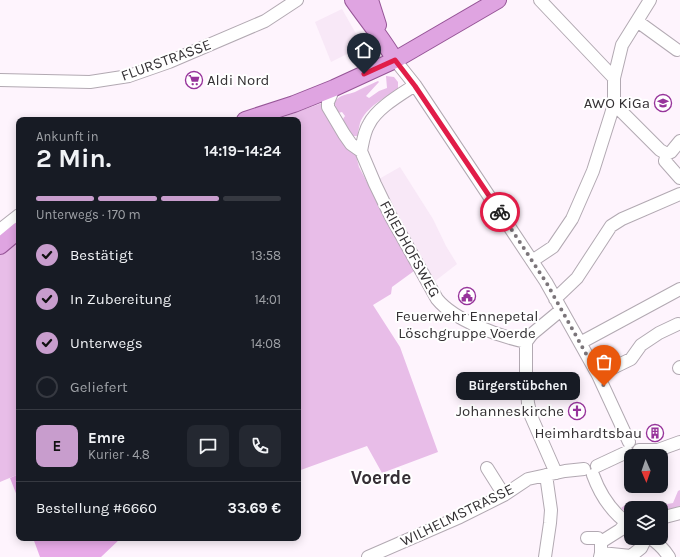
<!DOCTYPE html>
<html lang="de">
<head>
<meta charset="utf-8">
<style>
	:root { --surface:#171b24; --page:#242831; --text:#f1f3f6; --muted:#9ea1a6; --line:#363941; --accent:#c89dcd }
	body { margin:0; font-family:Karla,sans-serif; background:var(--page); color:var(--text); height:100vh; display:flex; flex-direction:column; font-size:15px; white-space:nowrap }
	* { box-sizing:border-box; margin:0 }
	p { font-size:13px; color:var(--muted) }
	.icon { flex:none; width:22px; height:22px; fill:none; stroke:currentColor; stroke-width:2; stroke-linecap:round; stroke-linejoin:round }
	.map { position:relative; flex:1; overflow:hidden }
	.details { position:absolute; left:16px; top:117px; width:285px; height:424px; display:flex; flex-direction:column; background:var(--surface); border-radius:8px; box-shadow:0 2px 10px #0003 }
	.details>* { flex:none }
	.needle { width:26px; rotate:178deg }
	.fabs { position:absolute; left:624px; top:449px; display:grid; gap:8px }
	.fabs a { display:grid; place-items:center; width:44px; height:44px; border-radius:8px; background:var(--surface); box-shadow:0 2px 10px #0003; font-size:20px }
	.pin { position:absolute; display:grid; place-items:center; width:34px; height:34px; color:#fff; margin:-41px -17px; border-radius:50% 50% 50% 0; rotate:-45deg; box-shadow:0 0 4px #0007 }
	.pin .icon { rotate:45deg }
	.courier { position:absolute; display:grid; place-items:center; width:40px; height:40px; margin:-20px; border:3px solid #e11d48; border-radius:50%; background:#fff; color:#222; box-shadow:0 1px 5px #0007 }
	.bubble { position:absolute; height:28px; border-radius:8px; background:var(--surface); box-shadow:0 2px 10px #0003; font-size:13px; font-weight:700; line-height:28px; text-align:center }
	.headline em { font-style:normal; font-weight:700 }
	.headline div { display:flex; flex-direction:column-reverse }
	.headline { display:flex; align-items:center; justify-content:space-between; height:68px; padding:0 20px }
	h1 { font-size:26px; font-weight:700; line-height:30px }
	.bar { display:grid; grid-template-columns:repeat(4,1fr); gap:6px 4px; align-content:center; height:48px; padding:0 20px }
	.bar i { height:5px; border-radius:3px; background:var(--line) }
	.bar .selected { background:var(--accent) }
	.bar p { grid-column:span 4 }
	.line { display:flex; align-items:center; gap:10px; padding:0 20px; border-top:1px solid var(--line) }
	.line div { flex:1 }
	.round { display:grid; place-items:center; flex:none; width:42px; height:42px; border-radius:8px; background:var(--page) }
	ol { padding:0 20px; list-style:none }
	li { display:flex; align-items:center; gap:12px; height:44px }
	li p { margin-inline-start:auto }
	li .icon { padding:4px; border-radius:50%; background:var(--accent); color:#111; stroke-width:4 }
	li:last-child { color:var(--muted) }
	li i { width:22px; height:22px; border:2px solid var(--line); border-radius:50% }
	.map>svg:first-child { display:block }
</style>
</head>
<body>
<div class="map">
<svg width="680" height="557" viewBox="0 0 680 557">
	<rect width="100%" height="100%" fill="#fef4fd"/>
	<path fill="#f8e8f7" d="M342,9L363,46L331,62L315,22Z
		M400,167L433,219L446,246L457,264L430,285L379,179Z"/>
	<path fill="#e8bde8" d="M386,76L394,77L398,82V89C386,97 366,107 360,123C359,127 358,132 358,136H353L352,134L346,128L343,119L345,116L342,112L338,113C335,109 332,103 337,99C341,95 349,94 355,92C362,88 370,85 378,81L379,82L366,96L369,98L379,91L387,88Z
		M322,103L348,148L356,155L359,167L414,271L392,287L391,294L373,305L400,347L438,452L382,473L367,446L298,471V120H275Z
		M19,236V474L0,482V255Z
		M680,490V506L661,512V508H631V517L621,508L631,501C642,509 660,505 673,503L678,491Z"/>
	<path fill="#e8aae8" d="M19,474V501L10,478Z
		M33,538H121L101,557H40Z"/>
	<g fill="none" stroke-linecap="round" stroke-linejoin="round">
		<g stroke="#b2a9b2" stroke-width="14">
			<path id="minor" d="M540,0L614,78
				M637,21L677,50
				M395,60L415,85L475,175L546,282L598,375L629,442
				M0,80L90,82L129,76L169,62L265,21L297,0
				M334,88L328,102V107L344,134L351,144L361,151L375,184L390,215L437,299C455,321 499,336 526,342
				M614,104L660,150L667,154L671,152L680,141
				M361,151C363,141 364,132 369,124C377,108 400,95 415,85
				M667,154L665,161L680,178
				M0,230L19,215
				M532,261L553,247L572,219L593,171L611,114L614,104V78L622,45L650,0
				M555,299L577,278L611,226L622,219L680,194
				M580,343L680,289
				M679,368L680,367
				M598,375L631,359L641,345L659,333L678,324
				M639,450H658L680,442
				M597,466L627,452
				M487,468L504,495
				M556,473L531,416L528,403L526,378V342L532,334L561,310
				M593,475C601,497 612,513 631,526
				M661,518L680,513
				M587,538H598L601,542
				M650,538C658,543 664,549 669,557
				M601,553L631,556L641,548L646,538
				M368,557L460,517L504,495L528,479L565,471L584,469
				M545,557L550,523L551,510L546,475
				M600,557L601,553V542L620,530L626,523"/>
		</g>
		<g stroke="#965597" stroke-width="18">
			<path id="major" d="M353,0C367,20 383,39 395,60
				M370,0L378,25
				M245,120L294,104L334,88L395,60L498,0
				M0,246L19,230"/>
		</g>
		<use href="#minor" stroke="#fff" stroke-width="12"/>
		<use href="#major" stroke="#dfa4e1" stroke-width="16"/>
	</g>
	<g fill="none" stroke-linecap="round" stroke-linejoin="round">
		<path stroke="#7b757a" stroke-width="4" stroke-dasharray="0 7.2" d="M500,212L546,282L604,386"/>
		<path stroke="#e11d48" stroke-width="5" d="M364,74L395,60L415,86L500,212"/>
	</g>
	<defs>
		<g id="supermarket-ring" transform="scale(0.9)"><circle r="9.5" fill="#fff" stroke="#97349b" stroke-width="1.5"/><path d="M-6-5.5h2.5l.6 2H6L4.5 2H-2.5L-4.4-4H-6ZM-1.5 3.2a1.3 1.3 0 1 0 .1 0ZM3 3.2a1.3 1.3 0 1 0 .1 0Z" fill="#97349b"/></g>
		<g id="school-ring" transform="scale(0.9)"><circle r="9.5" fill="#fff" stroke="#97349b" stroke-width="1.5"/><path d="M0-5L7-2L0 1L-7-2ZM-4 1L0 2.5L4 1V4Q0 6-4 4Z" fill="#97349b"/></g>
		<g id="civic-ring" transform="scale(0.9)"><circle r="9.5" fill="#fff" stroke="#97349b" stroke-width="1.5"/><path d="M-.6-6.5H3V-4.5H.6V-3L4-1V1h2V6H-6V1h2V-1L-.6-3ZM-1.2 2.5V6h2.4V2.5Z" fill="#97349b"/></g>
		<g id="church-ring" transform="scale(0.9)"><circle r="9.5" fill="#fff" stroke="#97349b" stroke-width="1.5"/><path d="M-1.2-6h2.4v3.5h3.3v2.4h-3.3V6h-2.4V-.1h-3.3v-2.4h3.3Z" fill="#97349b"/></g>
		<g id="building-ring" transform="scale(0.9)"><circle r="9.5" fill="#fff" stroke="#97349b" stroke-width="1.5"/><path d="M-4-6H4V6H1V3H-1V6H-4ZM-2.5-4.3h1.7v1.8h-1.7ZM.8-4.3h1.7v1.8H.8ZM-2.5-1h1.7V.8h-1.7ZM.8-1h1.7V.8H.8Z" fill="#97349b"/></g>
	</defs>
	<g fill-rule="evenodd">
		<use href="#supermarket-ring" x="194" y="80"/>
		<use href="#school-ring" x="663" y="103"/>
		<use href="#civic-ring" x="467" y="296"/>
		<use href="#church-ring" x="577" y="411"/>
		<use href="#building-ring" x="655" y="433"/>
	</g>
	<g text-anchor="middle" stroke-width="4" stroke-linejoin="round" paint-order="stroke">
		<g font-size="15" fill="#343134" stroke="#fff">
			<text transform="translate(166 60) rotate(-20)" y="5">FLURSTRASSE</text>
			<text transform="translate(410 249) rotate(61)" y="5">FRIEDHOFSWEG</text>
			<text transform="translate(457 515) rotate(-26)" y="5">WILHELMSTRASSE</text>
		</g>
		<g font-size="15" fill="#343134" stroke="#fff" text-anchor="end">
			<text x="207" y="85" text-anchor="start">Aldi Nord</text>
			<text x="650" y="108">AWO KiGa</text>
			<text x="467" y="321" text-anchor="middle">Feuerwehr Ennepetal<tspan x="467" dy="17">Löschgruppe Voerde</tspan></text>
			<text x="564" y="416">Johanneskirche</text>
			<text x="642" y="438">Heimhardtsbau</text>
		</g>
		<g font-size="19" font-weight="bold" fill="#352e35" stroke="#fff">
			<text x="381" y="484">Voerde</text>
		</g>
	</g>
</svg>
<div class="fabs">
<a><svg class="needle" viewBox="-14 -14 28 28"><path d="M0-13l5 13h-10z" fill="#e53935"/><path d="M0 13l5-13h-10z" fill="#9ea1a6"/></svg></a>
<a><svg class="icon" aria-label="layers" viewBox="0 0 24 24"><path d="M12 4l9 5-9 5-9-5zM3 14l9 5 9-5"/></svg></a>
</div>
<div class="pin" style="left:604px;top:386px;background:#ea580c"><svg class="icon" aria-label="bag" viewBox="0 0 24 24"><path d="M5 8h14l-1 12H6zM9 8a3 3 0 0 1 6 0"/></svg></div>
<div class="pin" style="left:364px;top:74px;background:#1f2937"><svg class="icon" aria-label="home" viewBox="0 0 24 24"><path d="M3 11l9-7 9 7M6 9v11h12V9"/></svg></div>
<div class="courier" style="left:500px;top:212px"><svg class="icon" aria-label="bike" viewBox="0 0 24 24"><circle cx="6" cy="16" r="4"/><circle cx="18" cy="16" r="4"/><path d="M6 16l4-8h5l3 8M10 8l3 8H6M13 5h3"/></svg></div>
<div class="bubble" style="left:456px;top:372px;width:124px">Bürgerstübchen</div>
<section class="details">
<div class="headline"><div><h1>2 Min.</h1><p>Ankunft in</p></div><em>14:19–14:24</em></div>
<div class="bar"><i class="selected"></i><i class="selected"></i><i class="selected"></i><i></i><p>Unterwegs · 170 m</p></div>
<ol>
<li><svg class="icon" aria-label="check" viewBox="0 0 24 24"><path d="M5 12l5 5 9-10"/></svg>Bestätigt<p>13:58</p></li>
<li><svg class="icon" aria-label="check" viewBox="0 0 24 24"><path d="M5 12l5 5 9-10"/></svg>In Zubereitung<p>14:01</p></li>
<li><svg class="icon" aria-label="check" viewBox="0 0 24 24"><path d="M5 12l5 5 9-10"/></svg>Unterwegs<p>14:08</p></li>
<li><i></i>Geliefert</li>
</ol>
<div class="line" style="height:72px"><b class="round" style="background:var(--accent);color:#111">E</b><div><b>Emre</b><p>Kurier · 4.8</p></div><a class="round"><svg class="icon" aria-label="chat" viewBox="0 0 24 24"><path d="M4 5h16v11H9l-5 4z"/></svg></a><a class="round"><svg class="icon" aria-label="phone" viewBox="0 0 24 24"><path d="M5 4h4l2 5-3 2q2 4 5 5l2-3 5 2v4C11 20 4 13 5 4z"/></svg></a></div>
<div class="line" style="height:52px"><div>Bestellung #6660</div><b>33.69 €</b></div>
</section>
</div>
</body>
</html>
